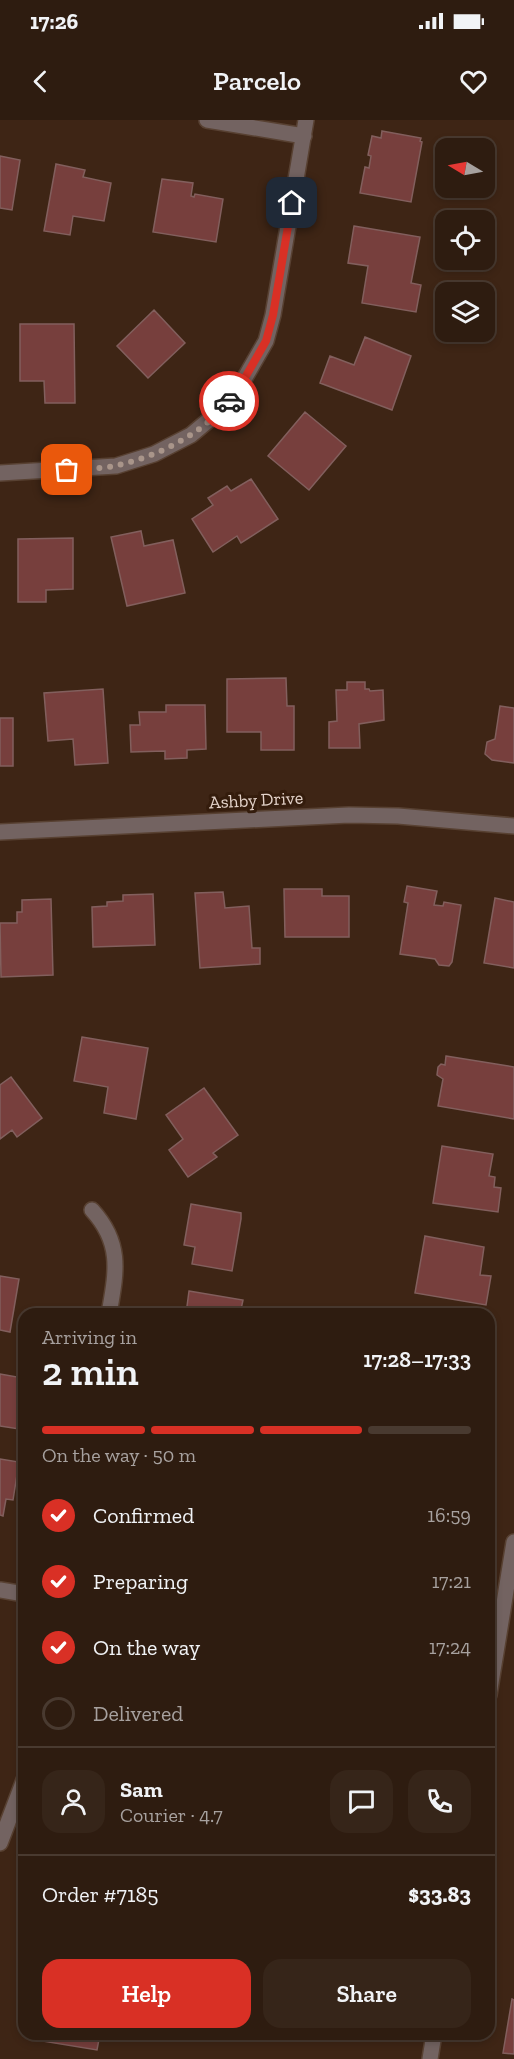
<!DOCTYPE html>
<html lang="en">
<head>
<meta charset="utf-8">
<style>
	:root { --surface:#2e1c10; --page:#362519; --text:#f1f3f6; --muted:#a7a19f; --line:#493a30; --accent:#d93025 }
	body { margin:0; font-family:"Zilla Slab",serif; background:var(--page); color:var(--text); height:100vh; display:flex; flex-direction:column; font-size:22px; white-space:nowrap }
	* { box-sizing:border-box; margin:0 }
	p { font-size:20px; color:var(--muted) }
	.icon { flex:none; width:33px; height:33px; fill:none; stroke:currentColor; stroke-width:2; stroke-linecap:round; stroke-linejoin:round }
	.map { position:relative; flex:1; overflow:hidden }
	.drawer { position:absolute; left:18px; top:1188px; width:477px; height:732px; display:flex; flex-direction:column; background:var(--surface); border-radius:18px; box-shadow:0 3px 9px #0003,0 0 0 2px var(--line) }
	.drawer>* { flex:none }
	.needle { width:39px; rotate:280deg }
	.fabs { position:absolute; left:435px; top:18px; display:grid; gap:12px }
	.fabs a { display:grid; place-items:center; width:60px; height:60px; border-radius:12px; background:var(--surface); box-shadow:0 3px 9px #0003,0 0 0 2px var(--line); font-size:30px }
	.pin { position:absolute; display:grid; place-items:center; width:51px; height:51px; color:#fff; margin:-26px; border-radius:12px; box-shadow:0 3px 9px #0006 }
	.courier { position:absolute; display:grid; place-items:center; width:60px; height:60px; margin:-30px; border:4px solid #d93025; border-radius:50%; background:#fff; color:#222; box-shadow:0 2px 8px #0007 }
	.overview em { font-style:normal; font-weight:600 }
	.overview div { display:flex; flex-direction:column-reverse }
	.overview { display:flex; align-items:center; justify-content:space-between; height:102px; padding:0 24px }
	h1 { font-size:39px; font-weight:600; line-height:45px }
	.bar { display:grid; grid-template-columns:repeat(4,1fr); gap:9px 6px; align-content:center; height:72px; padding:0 24px }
	.bar i { height:8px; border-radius:4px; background:var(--line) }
	.bar .active { background:var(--accent) }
	.bar p { grid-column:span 4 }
	.line { display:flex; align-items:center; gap:15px; padding:0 24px; border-top:2px solid var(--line) }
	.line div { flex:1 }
	.round { display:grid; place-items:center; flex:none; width:63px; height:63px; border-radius:18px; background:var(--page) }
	ol { padding:0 24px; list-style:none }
	li { display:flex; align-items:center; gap:18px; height:66px }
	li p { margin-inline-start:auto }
	li .icon { padding:6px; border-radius:50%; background:var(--accent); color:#fff; stroke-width:4 }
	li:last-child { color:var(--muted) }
	li i { width:33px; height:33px; border:3px solid var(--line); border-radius:50% }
	.button { display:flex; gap:12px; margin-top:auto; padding:12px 24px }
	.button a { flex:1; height:69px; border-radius:18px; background:var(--accent); color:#fff; font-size:24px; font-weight:600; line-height:69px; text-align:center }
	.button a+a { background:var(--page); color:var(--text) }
	.status { display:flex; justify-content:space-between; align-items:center; height:42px; padding:0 30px; background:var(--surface); direction:ltr }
	.status svg { height:16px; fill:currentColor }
	header { display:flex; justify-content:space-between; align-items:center; height:78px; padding:0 24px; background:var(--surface); font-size:27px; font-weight:600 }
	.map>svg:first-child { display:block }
</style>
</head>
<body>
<div class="status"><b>17:26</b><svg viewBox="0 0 49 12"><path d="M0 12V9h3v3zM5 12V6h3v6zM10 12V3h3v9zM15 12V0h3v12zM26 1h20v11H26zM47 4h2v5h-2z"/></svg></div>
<header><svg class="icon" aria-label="back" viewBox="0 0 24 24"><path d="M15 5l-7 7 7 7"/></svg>Parcelo<svg class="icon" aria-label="heart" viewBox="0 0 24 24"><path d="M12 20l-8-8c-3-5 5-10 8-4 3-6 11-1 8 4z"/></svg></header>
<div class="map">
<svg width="514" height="1939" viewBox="0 0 514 1939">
	<rect width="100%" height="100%" fill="#3e2515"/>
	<path fill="#773f3d" stroke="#825f5d" stroke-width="1.5" d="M382,11L421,18L420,21L422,22L411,82L360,73L365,47L369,48L371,36L368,35L372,16L381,18Z
		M0,36L20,40L12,90L0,88Z
		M56,44L85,50L83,57L111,63L104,101L73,96L70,115L44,111Z
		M162,59L193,63L191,76L194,77L195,74L223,79L216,122L153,112Z
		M354,106L420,117L411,163L421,165L416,192L362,183L368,146L348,143Z
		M154,190L185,223L148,258L117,226Z
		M20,204H74L75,283H45L44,261H20Z
		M365,217L411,236L392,290L320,263L330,236L354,245Z
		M305,292L346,326L309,370L268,336Z
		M251,359L278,399L241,423L237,416L213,432L192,399L213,385L208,378L227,366L231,371Z
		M141,411L144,426L173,420L185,473L127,486L111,417Z
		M73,418V469L46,470V482H18V419Z
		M286,558L287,586H294V630H261V612H227V559Z
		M347,562H365V569H369L370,571L383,570L384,600L359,604L360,628H329V602L337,601L336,570H347Z
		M103,569L108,643L75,645L73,619L48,621L44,573Z
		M166,585H205L206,629L187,630V638L165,639V631L131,632L130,605H140L139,592H166Z
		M500,586L514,588V643L492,640L485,634L487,622L495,619Z
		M0,598H13V646H0Z
		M407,766L437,771L434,785L443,786L444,782L461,785L452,842L449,846L439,845L435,839L400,834L408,783L404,782Z
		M284,769H322V776H349V817H285Z
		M223,772L225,788L249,786L252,828H260V844L200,848L195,773Z
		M153,774L155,825L93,827L92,787L107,786V782L123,781V775Z
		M495,778L514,782V848L484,843Z
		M51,779L53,855L1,857L0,803H17V792H22V780Z
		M82,917L148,928L136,999L104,993L108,967L74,961Z
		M446,936L514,947V999L438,986L443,959L437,955L438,947L441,944L445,945Z
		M11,957L42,998L17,1017L12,1010L0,1019V965Z
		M204,968L238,1015L213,1033L217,1037L188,1057L169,1030L183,1019L166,995Z
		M442,1026L493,1034L489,1056L495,1057L494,1067L501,1068L498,1092L433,1083Z
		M191,1084L241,1093V1099L232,1151L192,1144L195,1127L184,1125Z
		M425,1116L484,1127L480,1155L491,1156L486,1185L415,1173Z
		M0,1156L19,1159L10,1212L0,1210Z
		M189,1171L243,1180L240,1194H186Z
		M0,1254L23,1258L21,1272L24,1273V1280L19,1309L0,1306Z
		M0,1339L19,1342L13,1380L6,1379L3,1396L0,1395Z
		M512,1879L514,1880V1934L503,1933Z
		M43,1914H100L97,1930L42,1921Z"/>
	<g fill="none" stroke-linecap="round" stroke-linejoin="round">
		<g stroke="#584132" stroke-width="18">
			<path id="minor" d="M207,0L304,16
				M0,353L116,346L154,334L191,315L222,289L239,268L266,221L273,195L306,0
				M0,712L349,695L398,696L514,706
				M92,1090C123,1124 116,1153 109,1194
				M0,1470L24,1474
				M489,1575L514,1422
				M0,1723L24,1660
				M430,1939L434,1914"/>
		</g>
		<use href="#minor" stroke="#736361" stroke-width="15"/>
	</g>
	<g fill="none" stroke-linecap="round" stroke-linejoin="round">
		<path stroke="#a9958a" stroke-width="6" stroke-dasharray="0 10.8" d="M67,350C84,349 102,349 118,345C159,336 202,314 229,281"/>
		<path stroke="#d93025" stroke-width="8" d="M229,281L239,268L266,221L273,195L292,83"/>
	</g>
	<g text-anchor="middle" stroke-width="6" stroke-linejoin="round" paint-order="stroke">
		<g font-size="18" fill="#e3d2c9" stroke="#341c0c">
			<text transform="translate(256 680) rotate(-3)" y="6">Ashby Drive</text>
		</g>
	</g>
</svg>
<div class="fabs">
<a><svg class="needle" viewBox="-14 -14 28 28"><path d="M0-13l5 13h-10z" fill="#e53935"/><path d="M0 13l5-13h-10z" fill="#a7a19f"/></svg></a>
<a><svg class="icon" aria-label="locate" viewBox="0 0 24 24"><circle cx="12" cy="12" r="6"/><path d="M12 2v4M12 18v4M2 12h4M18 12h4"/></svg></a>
<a><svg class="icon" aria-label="layers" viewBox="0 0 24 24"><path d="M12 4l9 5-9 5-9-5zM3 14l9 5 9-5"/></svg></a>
</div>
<div class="pin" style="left:67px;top:350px;background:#ea580c"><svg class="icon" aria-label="bag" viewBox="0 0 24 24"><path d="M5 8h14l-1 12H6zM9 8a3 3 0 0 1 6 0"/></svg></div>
<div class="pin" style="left:292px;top:83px;background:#1f2937"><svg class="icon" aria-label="home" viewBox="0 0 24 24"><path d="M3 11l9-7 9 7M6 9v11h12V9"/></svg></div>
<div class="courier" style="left:229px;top:281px"><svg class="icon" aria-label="car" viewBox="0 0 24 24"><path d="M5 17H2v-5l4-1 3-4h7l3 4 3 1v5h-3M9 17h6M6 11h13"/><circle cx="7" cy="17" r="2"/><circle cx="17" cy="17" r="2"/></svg></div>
<section class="drawer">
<div class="overview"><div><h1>2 min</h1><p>Arriving in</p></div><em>17:28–17:33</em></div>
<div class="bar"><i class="active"></i><i class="active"></i><i class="active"></i><i></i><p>On the way · 50 m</p></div>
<ol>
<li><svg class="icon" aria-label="check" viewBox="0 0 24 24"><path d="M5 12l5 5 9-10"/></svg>Confirmed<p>16:59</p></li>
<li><svg class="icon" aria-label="check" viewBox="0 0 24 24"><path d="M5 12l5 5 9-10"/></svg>Preparing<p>17:21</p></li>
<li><svg class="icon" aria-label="check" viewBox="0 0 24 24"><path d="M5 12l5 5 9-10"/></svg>On the way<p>17:24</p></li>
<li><i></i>Delivered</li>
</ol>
<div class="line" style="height:108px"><a class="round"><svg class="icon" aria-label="person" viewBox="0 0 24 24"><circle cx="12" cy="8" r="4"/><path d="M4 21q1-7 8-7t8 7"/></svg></a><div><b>Sam</b><p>Courier · 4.7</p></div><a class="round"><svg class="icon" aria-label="chat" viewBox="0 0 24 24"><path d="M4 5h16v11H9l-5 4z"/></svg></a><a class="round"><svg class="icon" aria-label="phone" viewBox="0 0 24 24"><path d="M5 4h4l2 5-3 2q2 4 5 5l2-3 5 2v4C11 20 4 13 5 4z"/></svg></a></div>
<div class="line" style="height:78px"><div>Order #7185</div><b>$33.83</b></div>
<div class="button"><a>Help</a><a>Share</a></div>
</section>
</div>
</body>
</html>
